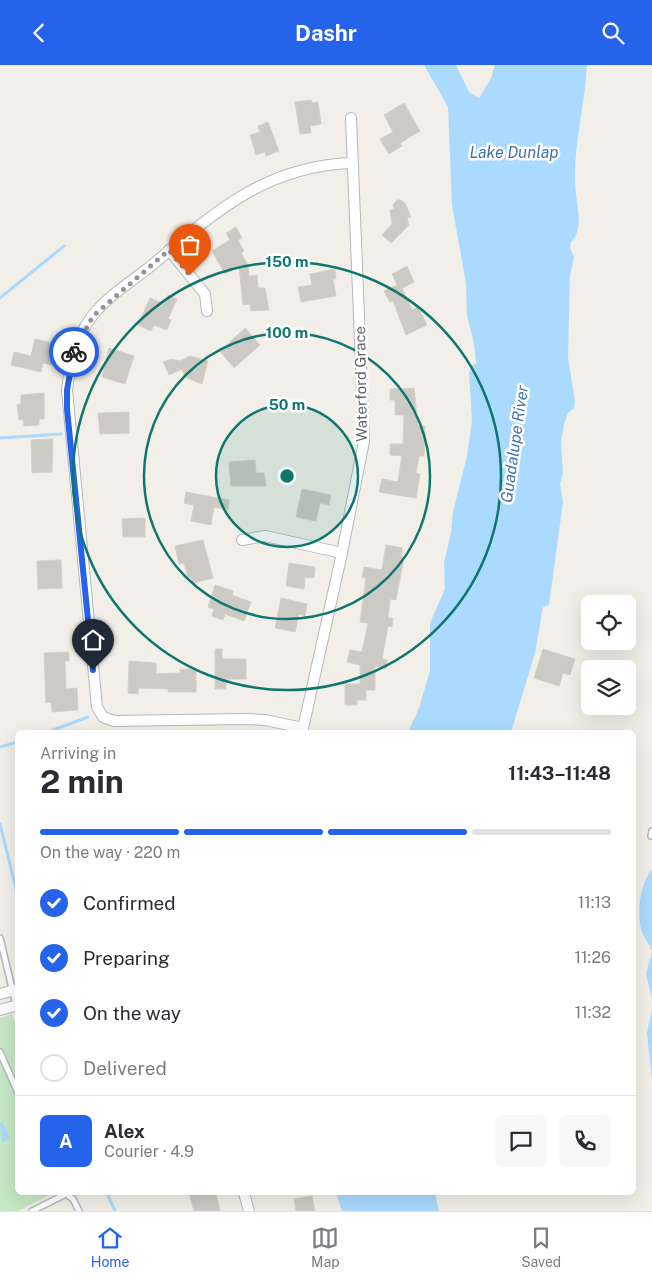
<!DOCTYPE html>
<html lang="en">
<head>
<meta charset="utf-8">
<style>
	:root { --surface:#fff; --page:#f7f7f7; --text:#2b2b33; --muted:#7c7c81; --line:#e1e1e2; --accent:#2563eb }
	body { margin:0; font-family:"Public Sans",sans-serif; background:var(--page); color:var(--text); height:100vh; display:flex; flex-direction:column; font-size:19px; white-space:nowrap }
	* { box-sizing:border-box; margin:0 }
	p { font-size:16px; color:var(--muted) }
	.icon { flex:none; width:28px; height:28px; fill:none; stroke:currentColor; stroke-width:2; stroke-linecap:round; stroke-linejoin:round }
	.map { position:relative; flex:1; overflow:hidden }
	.panel { position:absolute; left:15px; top:665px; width:621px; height:465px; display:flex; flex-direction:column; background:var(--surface); border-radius:8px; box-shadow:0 5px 20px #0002 }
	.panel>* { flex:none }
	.controls { position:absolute; left:581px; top:530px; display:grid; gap:10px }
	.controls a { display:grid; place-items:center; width:55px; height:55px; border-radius:8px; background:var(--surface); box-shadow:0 5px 20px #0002; font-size:25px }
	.pin { position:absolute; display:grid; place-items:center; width:42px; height:42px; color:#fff; margin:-51px -21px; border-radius:50% 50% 50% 0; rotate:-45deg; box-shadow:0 0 5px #0007 }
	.pin .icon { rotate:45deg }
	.courier { position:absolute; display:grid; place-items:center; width:50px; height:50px; margin:-25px; border:4px solid #2563eb; border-radius:50%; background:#fff; color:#222; box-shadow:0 1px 6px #0007 }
	.overview em { font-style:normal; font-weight:700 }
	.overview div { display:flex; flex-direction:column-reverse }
	.overview { display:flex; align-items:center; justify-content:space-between; height:85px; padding:0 25px }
	h1 { font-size:32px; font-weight:700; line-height:38px }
	.bar { display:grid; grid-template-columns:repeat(4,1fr); gap:8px 5px; align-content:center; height:60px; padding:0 25px }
	.bar i { height:6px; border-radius:4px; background:var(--line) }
	.bar .current { background:var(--accent) }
	.bar p { grid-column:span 4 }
	.line { display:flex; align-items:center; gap:12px; padding:0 25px; border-top:1px solid var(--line) }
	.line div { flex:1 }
	.round { display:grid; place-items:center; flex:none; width:52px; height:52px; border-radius:8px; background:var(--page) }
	ol { padding:0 25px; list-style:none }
	li { display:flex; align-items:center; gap:15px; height:55px }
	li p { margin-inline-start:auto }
	li .icon { padding:5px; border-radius:50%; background:var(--accent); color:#fff; stroke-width:4 }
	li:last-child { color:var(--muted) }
	li i { width:28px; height:28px; border:2px solid var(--line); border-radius:50% }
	header { display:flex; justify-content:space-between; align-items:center; height:65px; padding:0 25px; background:var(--accent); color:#fff; font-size:22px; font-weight:700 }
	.tabs { display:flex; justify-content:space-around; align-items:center; height:70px; border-top:1px solid var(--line); background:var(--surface); font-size:14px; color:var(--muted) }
	.tabs a { display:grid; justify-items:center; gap:2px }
	.tabs .current { color:var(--accent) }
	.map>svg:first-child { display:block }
</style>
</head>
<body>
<header><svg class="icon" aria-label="back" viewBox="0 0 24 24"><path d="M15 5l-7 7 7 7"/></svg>Dashr<svg class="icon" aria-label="search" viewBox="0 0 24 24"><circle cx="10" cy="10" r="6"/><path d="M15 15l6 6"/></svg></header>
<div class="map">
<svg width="652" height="1146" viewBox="0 0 652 1146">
	<rect width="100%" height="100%" fill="#f1efe8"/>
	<path fill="#c5e8c5" d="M12,949L18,967V1128H53L18,1146H0V953Z"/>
	<path fill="#aadaff" d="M424,0H456L469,27L479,33L491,13L495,0H587C585,42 571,88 576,130C578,145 583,165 571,177L570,183L574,192L570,211L568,292L575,336L574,343L568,348L564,359L561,377L563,408L560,419L563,437L549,540L543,542L535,588L511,667H408L419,643L430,606V558L445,524L444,498L451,468L453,447L467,391L472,356L469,308L472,300L476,299L474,278L467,251L466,219L452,140L448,42Z
		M652,804V885C649,879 643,871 641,864C637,845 640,819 652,804Z
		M652,886V934L646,909Z
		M652,944V1016L647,968Z
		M2,1057L10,1074L2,1077L0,1058Z
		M336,1128H435L439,1146H342Z"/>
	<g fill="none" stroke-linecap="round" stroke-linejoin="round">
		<path stroke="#aadaff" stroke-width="3" d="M0,233L64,181
			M0,373L61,369
			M45,668L88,652
			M0,682L18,677
			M0,759L18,832
			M107,1128L115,1146"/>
	</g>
	<path fill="#cccac5" stroke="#d6d1c6" d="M311,35L312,38L318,37L321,59L310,61L311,68L300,69L295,37Z
		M404,38L420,66L400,78L402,81L389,89L380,74L393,67L384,50Z
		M268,57L279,86L266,91L265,87L256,90L250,70L260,67L258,61Z
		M397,135H401L405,138L411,152L407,153L409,160L391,178L382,170L392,159L390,145L394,144L393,140Z
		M236,162L242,173L238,175L244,186L241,188L248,200L249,211L257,210L258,223H265L269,245L251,246L250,239L243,240L239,201L225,209L212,186L230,175L226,168Z
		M407,201L414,217L402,223L412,245L418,242L427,260L406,270L393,236L390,237L384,226L397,220L392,209Z
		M335,204L336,214H333L336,231L301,237L298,222L312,220L310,209Z
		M168,230L177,234L168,254L171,255L167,265L154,260L151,266L138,260L150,233L164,239Z
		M245,263L260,280L234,303L220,286Z
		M35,274L57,279L52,300L43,298L41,307L11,300L14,287L31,291Z
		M109,283L134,291L125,319L102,312Z
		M190,291L208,296L202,319L185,312L182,304L169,310L163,297L171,294L180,296Z
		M414,323L418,361H425L424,391H419L416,408L420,409L416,433L379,427L382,414L398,417L402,391L390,390V379H403L404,350H395V335H390V324Z
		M44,328V354H39V360L24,361L23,354L19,355L17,340L21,339V330Z
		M129,347V368L100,369L98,348Z
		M53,374L52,407L32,408L31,375Z
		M255,395L256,408H264L266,421H231L229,397Z
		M302,424L331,430L329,440L320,438L316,456L296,452Z
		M186,427L229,435L228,445L214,442L211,460L191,456L194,440L184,438Z
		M145,453V472H123L122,454Z
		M203,475L213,513L193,518L191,512L188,513L184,498L179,499L175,481Z
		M386,480L403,483L401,492H404L396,535L390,534L388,553H393L392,562L388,561L382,594L387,595L386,604L375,601V625H366V635H357V640H345V619H360V600L347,597L350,585L362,587L368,558L360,557L366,513H362L364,502L382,505Z
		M61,495L62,523L38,524L37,496Z
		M289,498L315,502L314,513L305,512L304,524L286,521Z
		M215,520L233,526L232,530L251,537L244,556L225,549L223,555L212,551L214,544L208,542Z
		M281,533L307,539L305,551L299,549L295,567L275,563Z
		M215,584H222V594H246V614H226V624H215Z
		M543,584L575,594L570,610L563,608L559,621L534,613Z
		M69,587V596H65L66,624L77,623L78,645L52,647L51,637L46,638L44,588Z
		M129,596L156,598V609L180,608V604H196V627H168V624L139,623L138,629L128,628Z
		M189,1128H216L220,1146H194Z
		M312,1131L315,1146H296L294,1134Z"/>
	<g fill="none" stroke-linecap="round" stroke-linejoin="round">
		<g stroke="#b5b8bc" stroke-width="8">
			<path id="lane" d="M651,771L652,766
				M0,873L16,940
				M0,987L18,1028
				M32,1146L66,1129L73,1134L79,1146"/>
		</g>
		<g stroke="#b5b8bc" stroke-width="12">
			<path id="street" d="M169,185L205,229L207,246
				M242,475L265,471L342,488
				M303,663L265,655L245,654L114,656L103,652L97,642L67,325C70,299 76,271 93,250C108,231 132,216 151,201C215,147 265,101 352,98
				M302,668L342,488L364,376L351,53
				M0,929L18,924
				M0,945L18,940
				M244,1128L249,1146"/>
		</g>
		<use href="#lane" stroke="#fff" stroke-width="5"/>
		<use href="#street" stroke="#fff" stroke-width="10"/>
	</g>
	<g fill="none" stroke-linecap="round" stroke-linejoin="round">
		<path stroke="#929495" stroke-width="5" stroke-dasharray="0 9" d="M74,287L93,251L169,185L190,210"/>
		<path stroke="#2563eb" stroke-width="6" d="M74,287L67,325V344L93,605"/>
	</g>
	<circle cx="287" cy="411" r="71" fill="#0f766e" fill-opacity=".12"/>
	<g fill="none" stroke="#0f766e" stroke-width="2.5">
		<circle cx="287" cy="411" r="71"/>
		<circle cx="287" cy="411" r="143"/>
		<circle cx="287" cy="411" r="214"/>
	</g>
	<g text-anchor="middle" stroke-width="5" stroke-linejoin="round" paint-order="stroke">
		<g font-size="15" fill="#5f6368" stroke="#fff">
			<text transform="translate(361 319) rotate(-91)" y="5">Waterford Grace</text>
		</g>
		<g font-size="16" font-style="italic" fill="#4174aa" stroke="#fff">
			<text x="514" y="93">Lake Dunlap</text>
			<text transform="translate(514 379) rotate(-82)" y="6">Guadalupe River</text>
		</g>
	</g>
	<circle cx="287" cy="411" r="8" fill="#0f766e" stroke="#fff" stroke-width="2.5"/>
	<g font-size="15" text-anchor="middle" font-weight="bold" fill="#0f766e" stroke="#fff" stroke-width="5" stroke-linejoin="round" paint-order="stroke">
		<text x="287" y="202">150 m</text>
		<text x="287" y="273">100 m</text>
		<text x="287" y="345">50 m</text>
	</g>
</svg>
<div class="controls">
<a><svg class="icon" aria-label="locate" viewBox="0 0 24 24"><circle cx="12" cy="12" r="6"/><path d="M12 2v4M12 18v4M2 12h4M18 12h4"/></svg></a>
<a><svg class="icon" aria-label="layers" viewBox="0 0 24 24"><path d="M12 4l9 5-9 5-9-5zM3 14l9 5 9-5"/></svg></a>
</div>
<div class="pin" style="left:190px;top:210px;background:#ea580c"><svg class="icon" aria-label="bag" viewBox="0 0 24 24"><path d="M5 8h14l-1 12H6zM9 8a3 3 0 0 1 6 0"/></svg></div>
<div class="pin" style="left:93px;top:605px;background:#1f2937"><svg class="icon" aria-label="home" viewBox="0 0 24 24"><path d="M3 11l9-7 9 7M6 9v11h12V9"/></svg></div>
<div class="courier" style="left:74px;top:287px"><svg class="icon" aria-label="bike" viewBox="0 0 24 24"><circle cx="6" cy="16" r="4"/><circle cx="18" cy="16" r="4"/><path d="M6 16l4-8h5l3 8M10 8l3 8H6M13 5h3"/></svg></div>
<section class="panel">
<div class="overview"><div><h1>2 min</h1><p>Arriving in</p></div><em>11:43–11:48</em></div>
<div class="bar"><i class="current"></i><i class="current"></i><i class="current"></i><i></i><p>On the way · 220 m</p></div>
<ol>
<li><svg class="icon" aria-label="check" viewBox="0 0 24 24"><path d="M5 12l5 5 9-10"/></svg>Confirmed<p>11:13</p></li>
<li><svg class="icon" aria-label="check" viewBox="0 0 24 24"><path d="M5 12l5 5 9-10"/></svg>Preparing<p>11:26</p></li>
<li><svg class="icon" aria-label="check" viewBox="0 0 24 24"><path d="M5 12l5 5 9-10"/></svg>On the way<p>11:32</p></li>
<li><i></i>Delivered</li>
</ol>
<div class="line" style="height:90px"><b class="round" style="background:var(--accent);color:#fff">A</b><div><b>Alex</b><p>Courier · 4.9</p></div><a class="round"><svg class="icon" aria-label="chat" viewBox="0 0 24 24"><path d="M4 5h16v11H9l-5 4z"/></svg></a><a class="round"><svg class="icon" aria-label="phone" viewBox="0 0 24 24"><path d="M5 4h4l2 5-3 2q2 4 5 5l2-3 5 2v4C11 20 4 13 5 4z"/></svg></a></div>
</section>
</div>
<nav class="tabs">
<a class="current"><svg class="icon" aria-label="home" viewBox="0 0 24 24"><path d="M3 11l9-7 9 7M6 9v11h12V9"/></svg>Home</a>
<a><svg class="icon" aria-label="map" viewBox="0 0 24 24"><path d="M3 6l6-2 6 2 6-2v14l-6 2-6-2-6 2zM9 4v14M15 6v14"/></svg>Map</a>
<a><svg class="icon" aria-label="saved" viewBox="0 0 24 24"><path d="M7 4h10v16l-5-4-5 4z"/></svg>Saved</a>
</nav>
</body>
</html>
